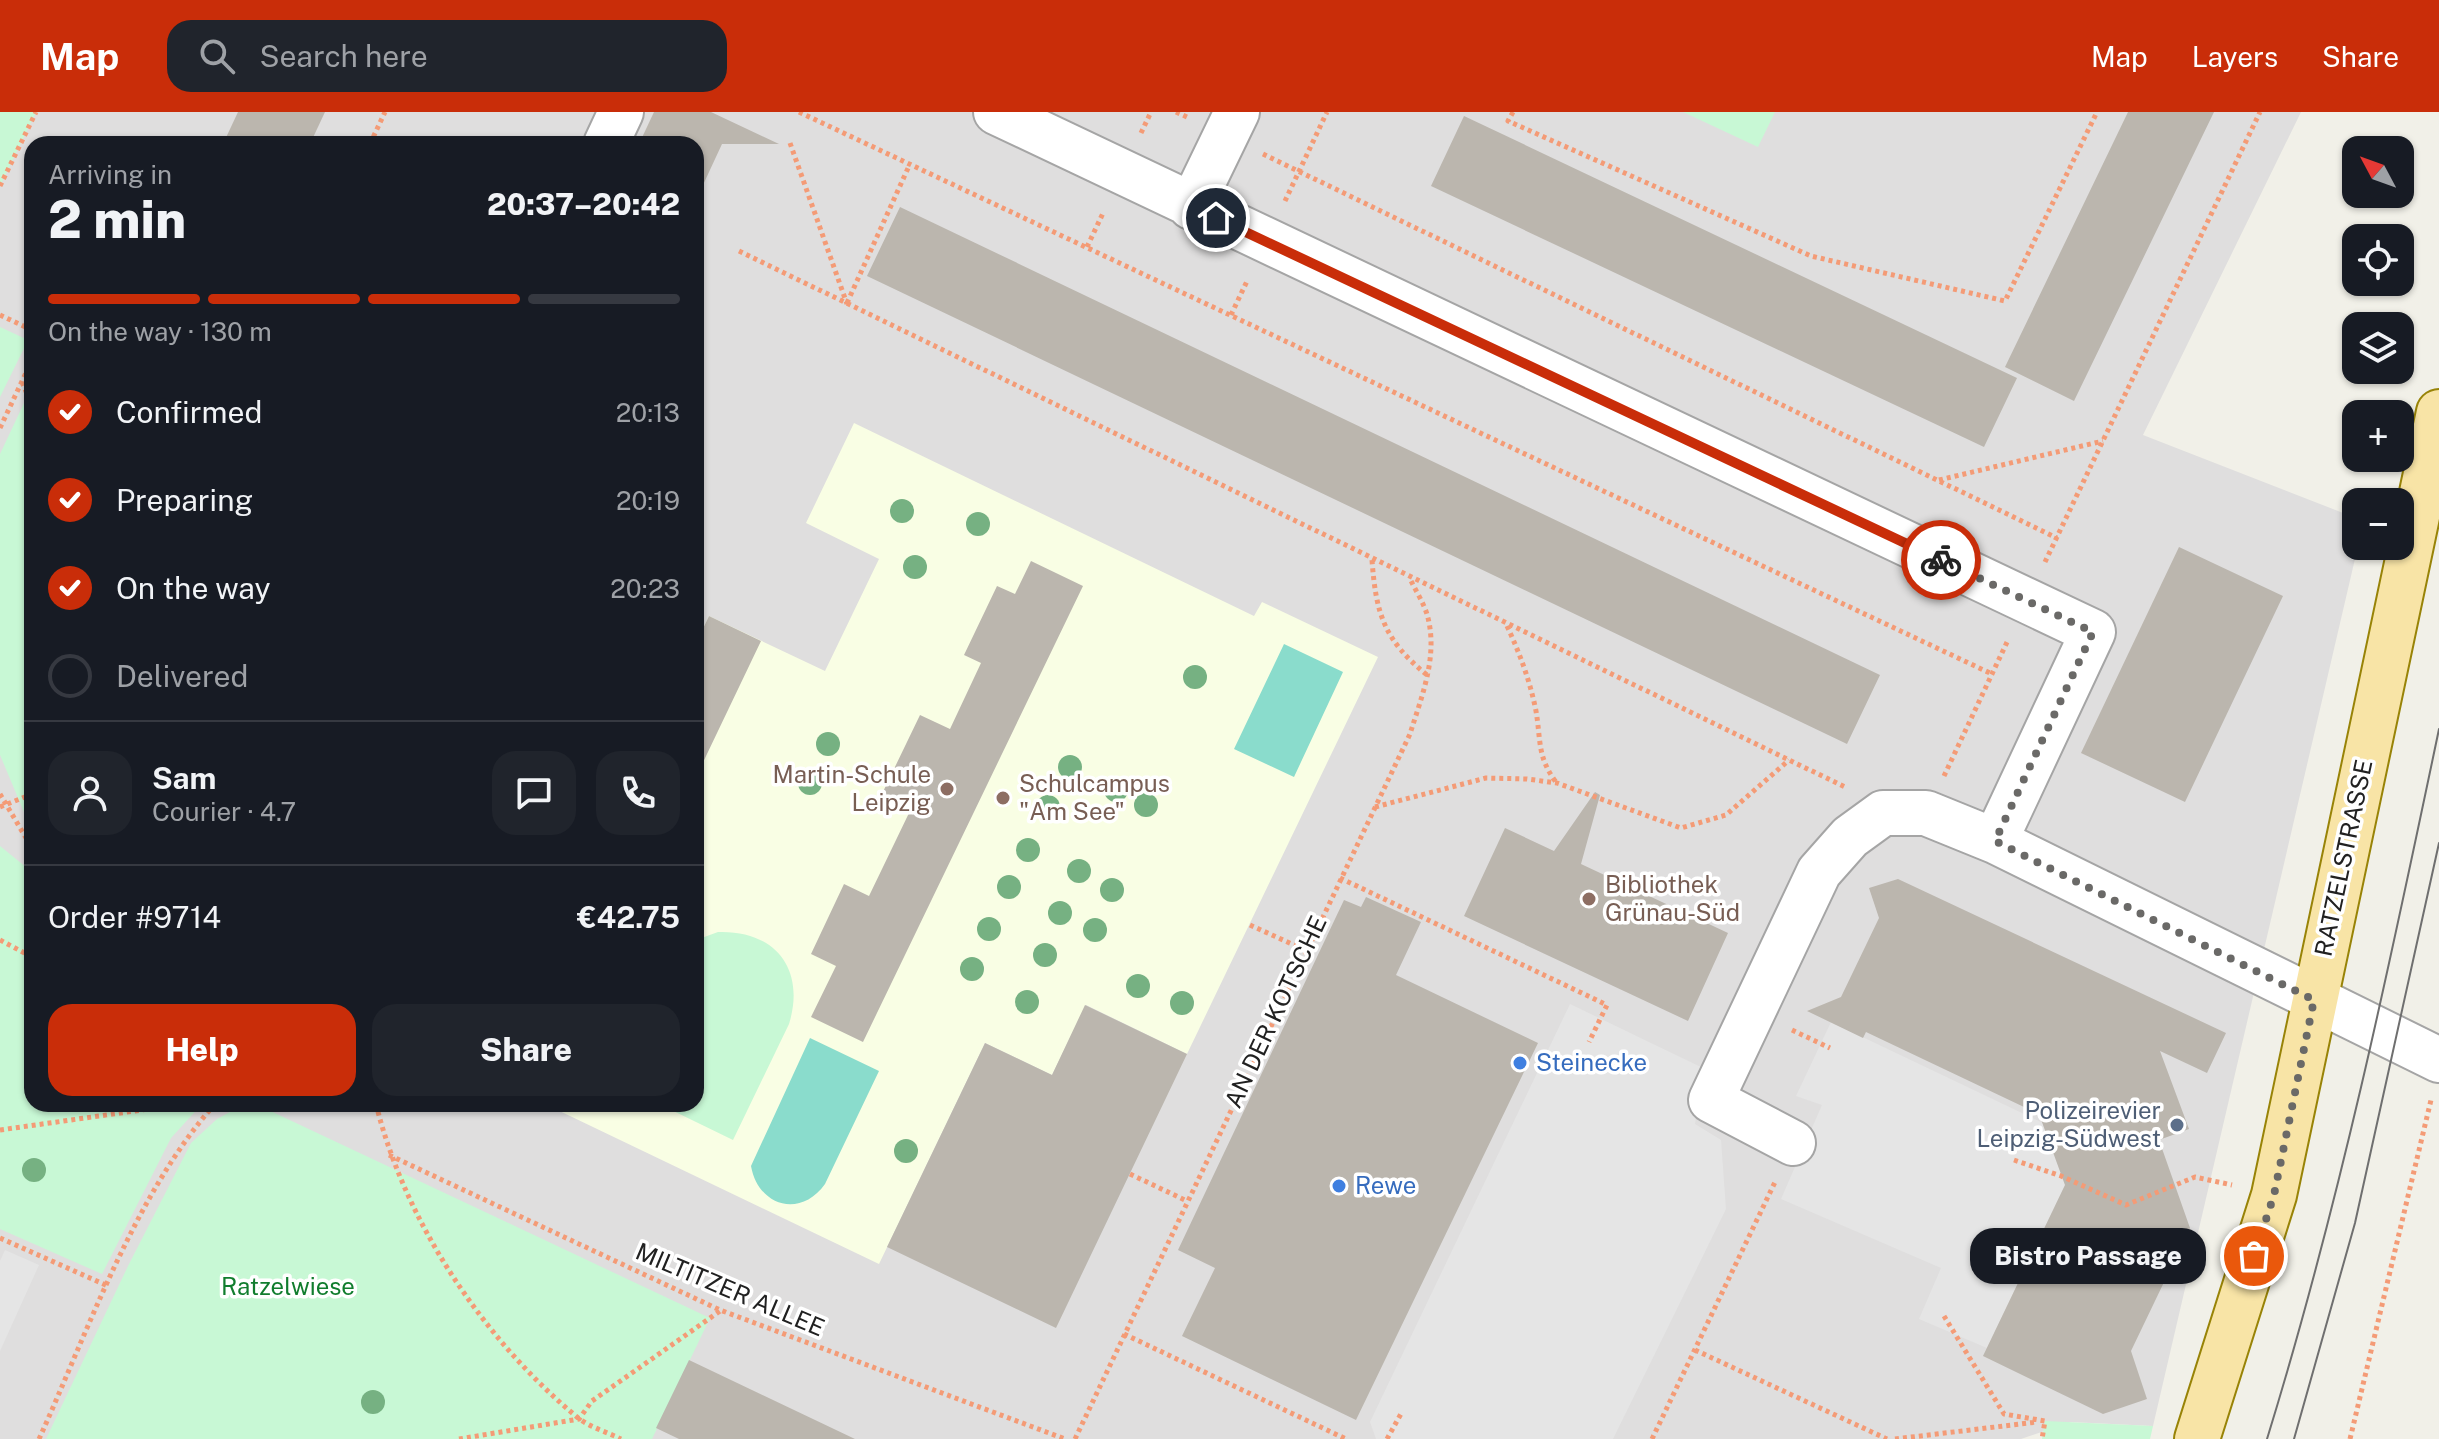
<!DOCTYPE html>
<html lang="en">
<head>
<meta charset="utf-8">
<style>
	:root { --surface:#171b24; --page:#20242c; --text:#f1f3f6; --muted:#9ea1a6; --line:#363941; --accent:#c92d09 }
	body { margin:0; font-family:"Public Sans",sans-serif; background:var(--page); color:var(--text); height:100vh; display:flex; flex-direction:column; font-size:30px; white-space:nowrap }
	* { box-sizing:border-box; margin:0 }
	p { font-size:26px; color:var(--muted) }
	.icon { flex:none; width:44px; height:44px; fill:none; stroke:currentColor; stroke-width:2; stroke-linecap:round; stroke-linejoin:round }
	.map { position:relative; flex:1; overflow:hidden }
	.drawer { position:absolute; left:24px; top:24px; width:680px; height:976px; display:flex; flex-direction:column; background:var(--surface); border-radius:24px; box-shadow:0 2px 6px #0004 }
	.drawer>* { flex:none }
	.needle { width:52px; rotate:311deg }
	.controls { position:absolute; left:2342px; top:24px; display:grid; gap:16px }
	.controls a { display:grid; place-items:center; width:72px; height:72px; border-radius:16px; background:var(--surface); box-shadow:0 2px 6px #0004; font-size:40px }
	.pin { position:absolute; display:grid; place-items:center; width:68px; height:68px; color:#fff; margin:-34px; border:4px solid #fff; border-radius:50%; box-shadow:0 2px 8px #0007 }
	.courier { position:absolute; display:grid; place-items:center; width:80px; height:80px; margin:-40px; border:6px solid #c92d09; border-radius:50%; background:#fff; color:#222; box-shadow:0 2px 10px #0007 }
	.bubble { position:absolute; height:56px; border-radius:24px; background:var(--surface); box-shadow:0 2px 6px #0004; font-size:26px; font-weight:800; line-height:56px; text-align:center }
	.headline em { font-style:normal; font-weight:800 }
	.headline div { display:flex; flex-direction:column-reverse }
	.headline { display:flex; align-items:center; justify-content:space-between; height:136px; padding:0 24px }
	h1 { font-size:52px; font-weight:800; line-height:60px }
	.bar { display:grid; grid-template-columns:repeat(4,1fr); gap:12px 8px; align-content:center; height:96px; padding:0 24px }
	.bar i { height:10px; border-radius:6px; background:var(--line) }
	.bar .active { background:var(--accent) }
	.bar p { grid-column:span 4 }
	.line { display:flex; align-items:center; gap:20px; padding:0 24px; border-top:2px solid var(--line) }
	.line div { flex:1 }
	.round { display:grid; place-items:center; flex:none; width:84px; height:84px; border-radius:24px; background:var(--page) }
	ol { padding:0 24px; list-style:none }
	li { display:flex; align-items:center; gap:24px; height:88px }
	li p { margin-inline-start:auto }
	li .icon { padding:8px; border-radius:50%; background:var(--accent); color:#fff; stroke-width:4 }
	li:last-child { color:var(--muted) }
	li i { width:44px; height:44px; border:4px solid var(--line); border-radius:50% }
	.action { display:flex; gap:16px; margin-top:auto; padding:16px 24px }
	.action a { flex:1; height:92px; border-radius:24px; background:var(--accent); color:#fff; font-size:32px; font-weight:800; line-height:92px; text-align:center }
	.action a+a { background:var(--page); color:var(--text) }
	header { display:flex; align-items:center; gap:48px; box-sizing:border-box; height:112px; padding:0 40px; background:var(--accent); color:#fff }
	header strong { font-size:38px }
	nav { display:flex; gap:44px; margin-inline-start:auto; font-size:28px }
	.search { width:560px; height:72px; background:var(--page); display:flex; align-items:center; gap:20px; box-sizing:border-box; padding:0 28px; border-radius:24px; color:var(--muted); font-size:30px }
	.map>svg:first-child { display:block }
</style>
</head>
<body>
<header>
<strong>Map</strong>
<div class="search"><svg class="icon" aria-label="search" viewBox="0 0 24 24"><circle cx="10" cy="10" r="6"/><path d="M15 15l6 6"/></svg>Search here</div>
<nav><a>Map</a><a>Layers</a><a>Share</a></nav>
</header>
<div class="map">
<svg width="2439" height="1327" viewBox="0 0 2439 1327">
	<rect width="100%" height="100%" fill="#f1f0e8"/>
	<path fill="#dfdede" fill-rule="evenodd" d="M0,0H2301L2143,323L2356,406L2358,434L2153,1314L2071,1310L2021,1327H0ZM32,32H696V992H32Z"/>
	<path fill="#f9fee4" d="M854,311L1254,504L1262,490L1378,545L1187,942L1086,893L1052,963L985,931L879,1152L545,992H696V531L709,504L825,559L879,447L806,411Z"/>
	<path fill="#c8f8d5" d="M0,0H36L0,74Z
		M1683,0H1775L1758,35Z
		M0,215L28,228L0,285Z
		M32,274V719L0,643V342Z
		M0,734L32,760V992H202L171,1026L102,1162L0,1117Z
		M718,820C775,818 806,857 789,912L733,1028L659,992H696V828Z
		M239,995H262L710,1206L652,1327H46L128,1154L191,1031L217,1007Z
		M2045,1309L2153,1314L2150,1327H2042Z"/>
	<path fill="#8adccc" d="M1284,532L1343,560L1294,665L1234,637Z
		M810,926L879,959L825,1072C800,1107 758,1094 751,1054Z"/>
	<path fill="#e5e5e5" d="M1570,892L1703,956L1695,1012L1721,1028L1726,1097L1613,1327H1376L1370,1310Z
		M1831,910L2043,1011L2065,1073L1987,1236L1919,1207L1941,1156L1781,1087L1822,993L1796,984Z
		M5,1138L39,1153L0,1239V1149Z"/>
	<path fill="#bbb6ae" d="M238,0H325L310,32H223Z
		M654,0H711L779,32H722L696,88V32H639Z
		M2128,0H2214L2074,289L2005,255Z
		M1464,4L2017,266L1984,335L1431,74Z
		M900,95L1880,563L1847,632L867,164Z
		M2179,435L2283,484L2185,690L2081,641Z
		M1031,449L1083,474L863,930L811,905L836,854L811,842L844,772L869,784L909,701L880,686L920,603L950,617L981,551L964,543L997,474L1015,482Z
		M709,504L761,529L696,665V531Z
		M1595,680L1600,683L1581,752L1728,821L1688,909L1464,804L1505,716L1554,739Z
		M1898,767L2226,921L2207,961L2160,939L2189,1017L2159,1028L2190,1116L2131,1239L2147,1287L2103,1302L1983,1244L2065,1073L2039,1002L1866,920L1863,926L1807,899L1841,885L1879,806L1869,776Z
		M1366,785L1421,810L1396,863L1538,931L1356,1308L1182,1224L1215,1156L1178,1138L1344,788L1361,795Z
		M1085,893L1187,942L1056,1216L887,1135L985,931L1052,963Z
		M689,1248L855,1327H679L656,1316Z"/>
	<g fill="none" stroke-linecap="round" stroke-linejoin="round">
		<g stroke="#a5a5a5" stroke-width="48">
			<path id="minor" d="M996,0L2093,520L1995,729L2439,948
				M606,32L621,0
				M1191,95L1237,0
				M1793,1031L1711,988L1819,760L1850,725L1883,701H1926L1995,729"/>
		</g>
		<g stroke="#988307" stroke-width="48">
			<path id="major" d="M2197,1327L2274,1083L2439,300"/>
		</g>
		<path stroke="#f49b76" stroke-width="5" stroke-dasharray="4 4" stroke-linecap="butt" d="M799,0L1992,562
			M1176,0L1189,6
			M1513,0L1508,9L1811,144L2005,189L2097,0
			M1141,21L1151,0
			M790,31L847,192
			M370,32L385,0
			M1263,42L2057,426
			M0,74L36,0
			M1285,89L1327,0
			M1087,135L1104,99
			M739,139L1847,676
			M847,191L909,54
			M0,203L32,218
			M1231,203L1248,167
			M22,270L32,294
			M0,316L32,248
			M1939,368L2103,329
			M1372,448C1376,502 1384,528 1427,563
			M2045,450L2260,0
			M1507,514C1520,542 1530,569 1536,599C1541,628 1537,645 1556,670
			M1944,664L2008,528
			M0,682L32,736
			M0,695L32,682
			M1375,695L1486,666L1527,667L1557,671L1681,716L1726,703L1789,648
			M1340,766L1607,893L1589,930
			M1250,813L1305,838
			M0,828L32,845
			M1792,918L1830,936
			M376,992C405,1110 484,1228 577,1305C589,1315 607,1320 621,1327
			M0,1018L184,992
			M389,1043L720,1198L1065,1327
			M2014,1048L2061,1064L2126,1093L2195,1065L2232,1073
			M1130,1062L1187,1089
			M0,1126L108,1174
			M1944,1204L2004,1302L2045,1309L2042,1327
			M1124,1222L1346,1327
			M1695,1238L1887,1327
			M39,1327C88,1219 136,1080 215,992
			M459,1327L579,1307L592,1289L720,1199
			M1075,1327L1410,622C1421,586 1438,546 1428,506C1425,493 1416,479 1410,467
			M1387,1327L1402,1300
			M1652,1327L1776,1068
			M1895,1327L2037,1310
			M2350,1327L2431,988"/>
		<use href="#minor" stroke="#fff" stroke-width="44"/>
		<use href="#major" stroke="#f8e4a6" stroke-width="44"/>
		<path stroke="#6f6f6f" stroke-width="2" d="M2267,1327C2339,1094 2389,856 2439,617
			M2294,1327L2355,1111L2439,731"/>
	</g>
	<g fill="#76b182">
		<circle cx="902" cy="399" r="12"/>
		<circle cx="978" cy="412" r="12"/>
		<circle cx="915" cy="455" r="12"/>
		<circle cx="1195" cy="565" r="12"/>
		<circle cx="828" cy="632" r="12"/>
		<circle cx="1070" cy="655" r="12"/>
		<circle cx="810" cy="671" r="12"/>
		<circle cx="1116" cy="678" r="12"/>
		<circle cx="1146" cy="693" r="12"/>
		<circle cx="1048" cy="695" r="12"/>
		<circle cx="1028" cy="738" r="12"/>
		<circle cx="1079" cy="759" r="12"/>
		<circle cx="1009" cy="775" r="12"/>
		<circle cx="1112" cy="778" r="12"/>
		<circle cx="1060" cy="801" r="12"/>
		<circle cx="989" cy="817" r="12"/>
		<circle cx="1095" cy="818" r="12"/>
		<circle cx="1045" cy="843" r="12"/>
		<circle cx="972" cy="857" r="12"/>
		<circle cx="1138" cy="874" r="12"/>
		<circle cx="1027" cy="890" r="12"/>
		<circle cx="1182" cy="891" r="12"/>
		<circle cx="906" cy="1039" r="12"/>
		<circle cx="34" cy="1058" r="12"/>
		<circle cx="373" cy="1290" r="12"/>
	</g>
	<g fill="none" stroke-linecap="round" stroke-linejoin="round">
		<path stroke="#6a6967" stroke-width="8" stroke-dasharray="0 14.4" d="M1941,448L2093,520L1995,729L2314,888L2274,1083L2254,1144"/>
		<path stroke="#c92d09" stroke-width="10" d="M1216,106L1941,448"/>
	</g>
	<g fill="#8d6e63" stroke="#fff" stroke-width="3">
		<circle cx="947" cy="677" r="8"/>
		<circle cx="1003" cy="686" r="8"/>
		<circle cx="1589" cy="787" r="8"/>
	</g>
	<g fill="#3f7fe0" stroke="#fff" stroke-width="3">
		<circle cx="1520" cy="951" r="8"/>
		<circle cx="1339" cy="1074" r="8"/>
	</g>
	<circle fill="#5c6f8a" stroke="#fff" stroke-width="3" cx="2177" cy="1013" r="8"/>
	<g text-anchor="middle" stroke-width="7" stroke-linejoin="round" paint-order="stroke">
		<g font-size="24" fill="#785e54" stroke="#fff" text-anchor="start">
			<text x="931" y="671" text-anchor="end">Martin-Schule<tspan x="931" dy="28">Leipzig</tspan></text>
			<text x="1019" y="680">Schulcampus<tspan x="1019" dy="28">"Am See"</tspan></text>
			<text x="1605" y="781">Bibliothek<tspan x="1605" dy="28">Grünau-Süd</tspan></text>
		</g>
		<g font-size="24" fill="#212121" stroke="#fff">
			<text transform="translate(2344 746) rotate(-78)" y="8">RATZELSTRASSE</text>
			<text transform="translate(1276 900) rotate(-65)" y="8">AN DER KOTSCHE</text>
			<text transform="translate(730 1178) rotate(23)" y="8">MILTITZER ALLEE</text>
		</g>
		<g font-size="24" fill="#366cbe" stroke="#fff" text-anchor="start">
			<text x="1536" y="959">Steinecke</text>
			<text x="1355" y="1082">Rewe</text>
		</g>
		<g font-size="24" fill="#4e5e75" stroke="#fff" text-anchor="end">
			<text x="2161" y="1007">Polizeirevier<tspan x="2161" dy="28">Leipzig-Südwest</tspan></text>
		</g>
		<g font-size="24" fill="#117d2e" stroke="#fff">
			<text x="288" y="1183">Ratzelwiese</text>
		</g>
	</g>
</svg>
<div class="controls">
<a><svg class="needle" viewBox="-14 -14 28 28"><path d="M0-13l5 13h-10z" fill="#e53935"/><path d="M0 13l5-13h-10z" fill="#9ea1a6"/></svg></a>
<a><svg class="icon" aria-label="locate" viewBox="0 0 24 24"><circle cx="12" cy="12" r="6"/><path d="M12 2v4M12 18v4M2 12h4M18 12h4"/></svg></a>
<a><svg class="icon" aria-label="layers" viewBox="0 0 24 24"><path d="M12 4l9 5-9 5-9-5zM3 14l9 5 9-5"/></svg></a>
<a>+</a>
<a>−</a>
</div>
<div class="pin" style="left:2254px;top:1144px;background:#ea580c"><svg class="icon" aria-label="bag" viewBox="0 0 24 24"><path d="M5 8h14l-1 12H6zM9 8a3 3 0 0 1 6 0"/></svg></div>
<div class="pin" style="left:1216px;top:106px;background:#1f2937"><svg class="icon" aria-label="home" viewBox="0 0 24 24"><path d="M3 11l9-7 9 7M6 9v11h12V9"/></svg></div>
<div class="courier" style="left:1941px;top:448px"><svg class="icon" aria-label="bike" viewBox="0 0 24 24"><circle cx="6" cy="16" r="4"/><circle cx="18" cy="16" r="4"/><path d="M6 16l4-8h5l3 8M10 8l3 8H6M13 5h3"/></svg></div>
<div class="bubble" style="left:1970px;top:1116px;width:236px">Bistro Passage</div>
<section class="drawer">
<div class="headline"><div><h1>2 min</h1><p>Arriving in</p></div><em>20:37–20:42</em></div>
<div class="bar"><i class="active"></i><i class="active"></i><i class="active"></i><i></i><p>On the way · 130 m</p></div>
<ol>
<li><svg class="icon" aria-label="check" viewBox="0 0 24 24"><path d="M5 12l5 5 9-10"/></svg>Confirmed<p>20:13</p></li>
<li><svg class="icon" aria-label="check" viewBox="0 0 24 24"><path d="M5 12l5 5 9-10"/></svg>Preparing<p>20:19</p></li>
<li><svg class="icon" aria-label="check" viewBox="0 0 24 24"><path d="M5 12l5 5 9-10"/></svg>On the way<p>20:23</p></li>
<li><i></i>Delivered</li>
</ol>
<div class="line" style="height:144px"><a class="round"><svg class="icon" aria-label="person" viewBox="0 0 24 24"><circle cx="12" cy="8" r="4"/><path d="M4 21q1-7 8-7t8 7"/></svg></a><div><b>Sam</b><p>Courier · 4.7</p></div><a class="round"><svg class="icon" aria-label="chat" viewBox="0 0 24 24"><path d="M4 5h16v11H9l-5 4z"/></svg></a><a class="round"><svg class="icon" aria-label="phone" viewBox="0 0 24 24"><path d="M5 4h4l2 5-3 2q2 4 5 5l2-3 5 2v4C11 20 4 13 5 4z"/></svg></a></div>
<div class="line" style="height:104px"><div>Order #9714</div><b>€42.75</b></div>
<div class="action"><a>Help</a><a>Share</a></div>
</section>
</div>
</body>
</html>
